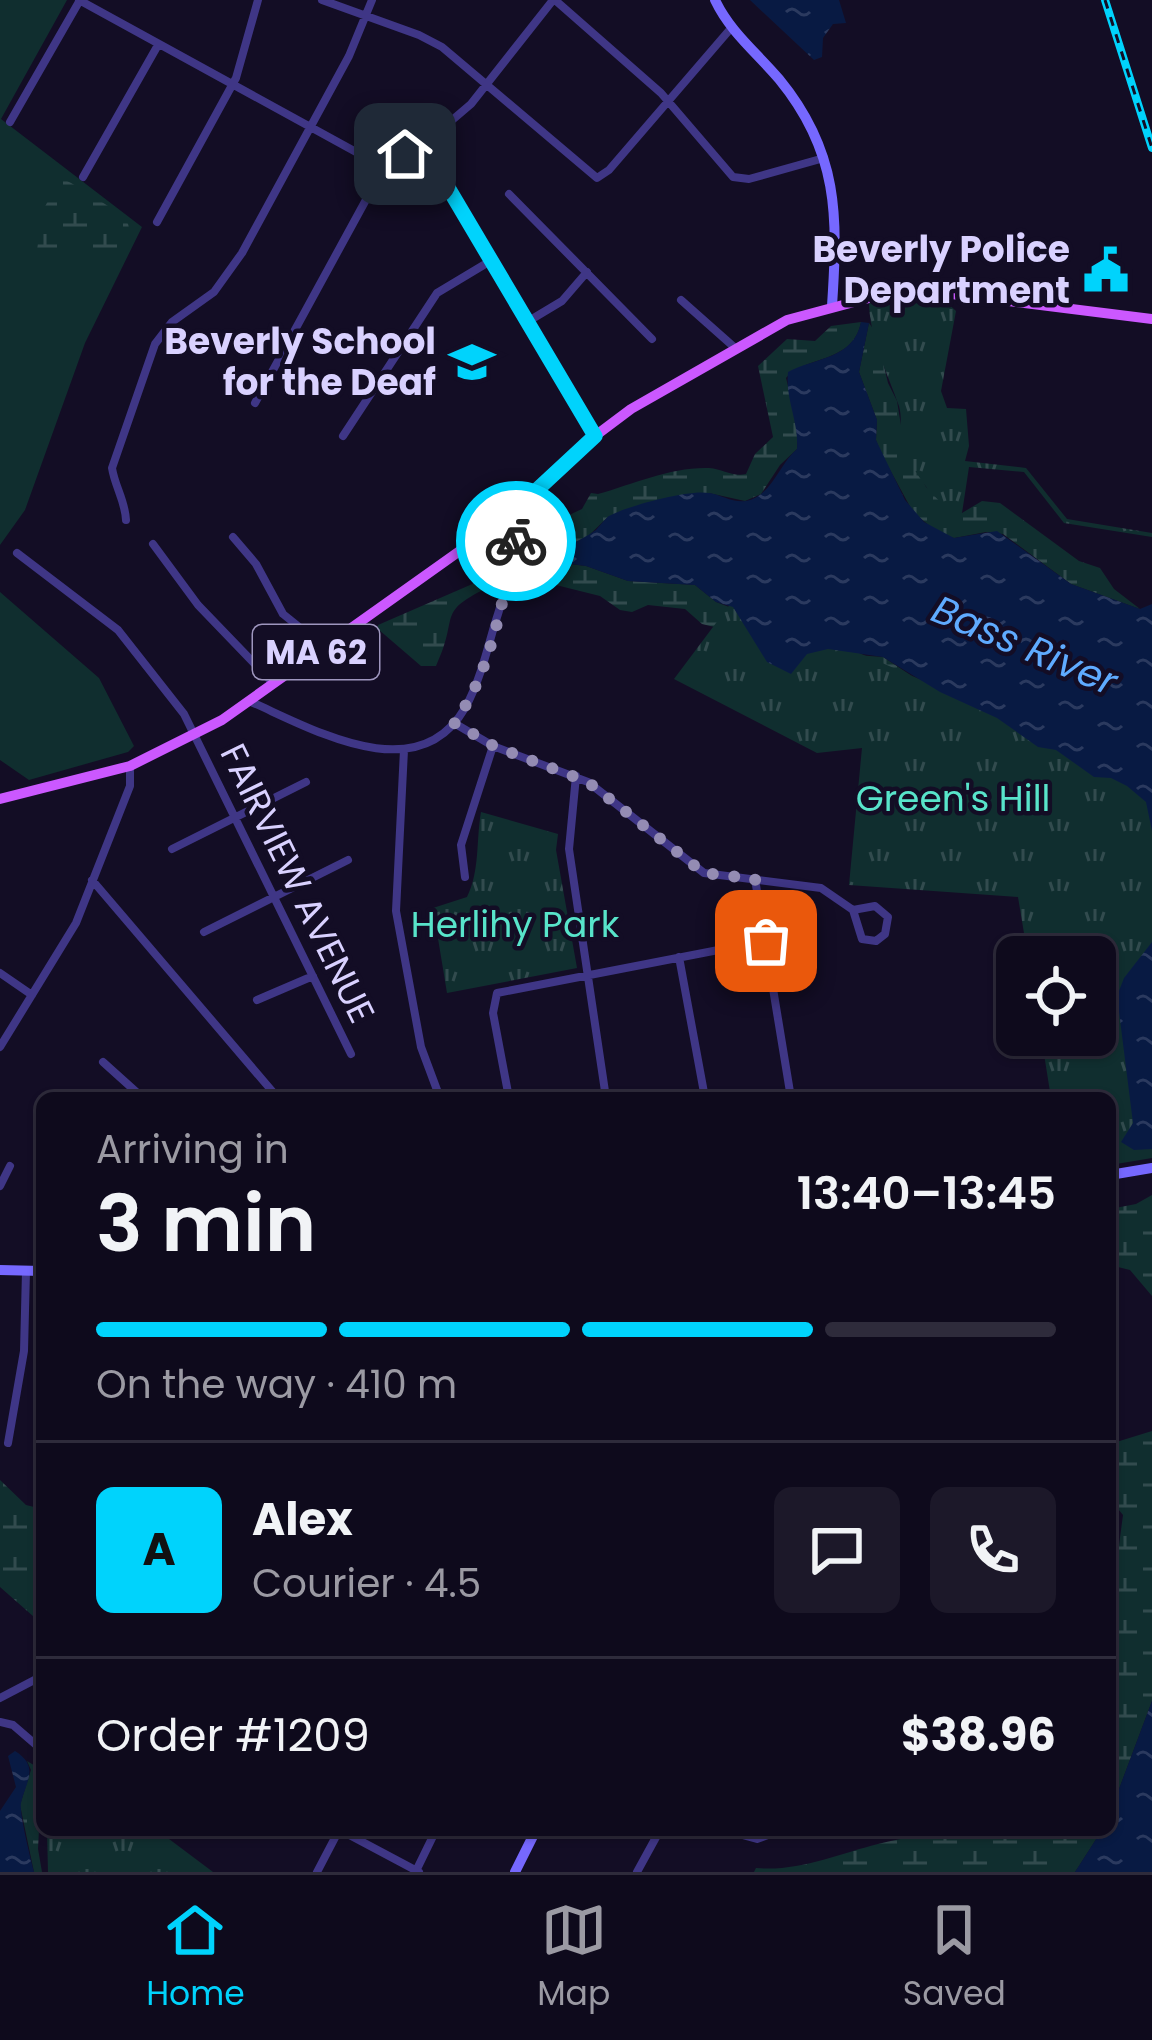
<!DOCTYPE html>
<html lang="en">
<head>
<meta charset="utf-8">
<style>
	:root { --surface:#0e0a1c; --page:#1c1829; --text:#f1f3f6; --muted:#9b9aa3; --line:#2e2b3b; --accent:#00d3fc }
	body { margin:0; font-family:Poppins,sans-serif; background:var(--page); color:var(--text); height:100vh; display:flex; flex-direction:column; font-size:45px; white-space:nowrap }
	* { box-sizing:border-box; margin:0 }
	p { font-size:39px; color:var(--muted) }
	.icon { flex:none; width:66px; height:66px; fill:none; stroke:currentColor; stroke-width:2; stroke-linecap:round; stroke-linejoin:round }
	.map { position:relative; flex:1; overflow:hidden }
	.sheet { position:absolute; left:36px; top:1092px; width:1080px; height:744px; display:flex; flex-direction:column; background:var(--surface); border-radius:18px; box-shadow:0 3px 9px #0004,0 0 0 3px var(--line) }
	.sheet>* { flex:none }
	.tools { position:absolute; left:996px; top:936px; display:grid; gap:24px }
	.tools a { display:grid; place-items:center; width:120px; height:120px; border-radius:18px; background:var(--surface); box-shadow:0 3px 9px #0004,0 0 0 3px var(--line); font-size:60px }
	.pin { position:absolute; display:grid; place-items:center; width:102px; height:102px; color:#fff; margin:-51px; border-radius:24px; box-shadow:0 6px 18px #0006 }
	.courier { position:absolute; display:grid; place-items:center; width:120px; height:120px; margin:-60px; border:9px solid #00d3fc; border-radius:50%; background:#fff; color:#222; box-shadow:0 3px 15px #0007 }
	.summary em { font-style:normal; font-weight:600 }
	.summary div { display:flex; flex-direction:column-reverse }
	.summary { display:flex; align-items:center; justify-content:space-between; height:204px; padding:0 60px }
	h1 { font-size:78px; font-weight:600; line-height:90px }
	.bar { display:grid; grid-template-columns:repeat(4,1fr); gap:18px 12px; align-content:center; height:144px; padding:0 60px }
	.bar i { height:15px; border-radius:9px; background:var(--line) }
	.bar .active { background:var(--accent) }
	.bar p { grid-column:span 4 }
	.line { display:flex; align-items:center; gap:30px; padding:0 60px; border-top:3px solid var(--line) }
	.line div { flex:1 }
	.round { display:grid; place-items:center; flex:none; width:126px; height:126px; border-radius:18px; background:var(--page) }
	.menu { display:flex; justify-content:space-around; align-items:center; height:168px; border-top:3px solid var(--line); background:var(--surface); font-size:33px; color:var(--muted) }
	.menu a { display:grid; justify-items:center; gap:6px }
	.menu .active { color:var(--accent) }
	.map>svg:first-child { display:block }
</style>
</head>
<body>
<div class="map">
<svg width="1152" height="1872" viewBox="0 0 1152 1872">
	<defs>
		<pattern id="wetland-marsh" width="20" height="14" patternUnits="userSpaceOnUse" patternTransform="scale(3)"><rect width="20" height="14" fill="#102e2f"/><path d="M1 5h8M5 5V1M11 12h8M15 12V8" fill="none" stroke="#324b4e"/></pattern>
		<pattern id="park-tufts" width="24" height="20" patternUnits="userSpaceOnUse" patternTransform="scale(3)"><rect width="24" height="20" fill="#102e2f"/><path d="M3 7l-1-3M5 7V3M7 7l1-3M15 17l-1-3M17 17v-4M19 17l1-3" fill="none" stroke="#324b4e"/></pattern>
		<pattern id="water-ripples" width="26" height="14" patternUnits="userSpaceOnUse" patternTransform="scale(3)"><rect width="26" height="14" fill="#081a43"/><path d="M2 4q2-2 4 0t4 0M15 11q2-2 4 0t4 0" fill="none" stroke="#2b3a5f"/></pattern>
	</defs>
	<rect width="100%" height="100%" fill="#130d25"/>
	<path fill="#102e2f" d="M0,0H67L1,119L142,227L85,343L25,510L0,545Z
		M0,592L99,678L134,746L128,752L29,780L0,760Z"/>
	<path fill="url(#wetland-marsh)" d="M61,178C71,182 125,214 128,224C131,231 125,246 123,254C103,256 80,250 59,254L38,277L34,270L43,210Z
		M861,322C853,364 805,355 786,378L798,426L797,449L780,465L761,494L745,501L709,493L681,496L608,517L560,563L586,566L628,581L695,585L716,602L856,655L883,657L912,676L702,624L685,609L648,605L632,612L620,610L600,596L556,585L531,590L517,586L515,580L522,574L529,548L546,527L559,525L565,517L582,509L591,493L598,494C634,484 670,467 709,468C723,469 732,477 746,474L755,454L773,437L758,366L787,339L815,341L831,326Z
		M869,323L876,333L888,383L897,401L904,444L926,487L962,513L982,501L1000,503L1079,561L1100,568L1114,589L1140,609L1071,584L1003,534L986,532L954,538L937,532L913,512L882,455L876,440L877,420L859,372Z
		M500,572L499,582C431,614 462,611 436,666H421L378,629V625Z
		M1152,1195V1296L1130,1270L1110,1265V1209L1136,1204Z
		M1152,1431V1701L1110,1813V1614L1123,1515L1110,1499V1444Z
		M0,1480L26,1505L42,1509V1624L0,1587Z
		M27,1761L42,1770L38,1849L42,1872H34L20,1805L31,1770Z
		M954,1830H1102L1075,1872H754L756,1868C798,1872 838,1854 878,1844C903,1837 928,1836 954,1830Z"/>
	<path fill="url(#park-tufts)" d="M935,292L956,311L941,391L947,408L966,409L969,446L965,461L1026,468L1067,519L1152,533V537L1064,523L1024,472L969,467L962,513C935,509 905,461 901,435C900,424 902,417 899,406C887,372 868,335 869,298Z
		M734,599L1058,739L1147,792L1152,803V1158L1110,1165V1098H1051L1041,1035H1095V957H1028L1018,897L849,885L862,748L817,753L674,679Z
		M481,812L558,834L556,850L577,968L447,993L433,908L467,897C480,871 476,841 481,812Z
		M47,1830H157L213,1872H48Z"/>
	<path fill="url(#water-ripples)" d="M750,0H839L846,23L833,24L823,38L822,57L814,60Z
		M861,322L869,323L859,372L877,420L876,440L905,500L924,522L954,538L997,531L1071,584L1140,609L1152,604V831L1146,802L1127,786L1111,778L1094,777L1056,750L1038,747L997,718L940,692L883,657L828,649L807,654L791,674L767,662L733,607L716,602L695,585L628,581L586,566L550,561C563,546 580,541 596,530C597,529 607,517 609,516C627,506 689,489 709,493C722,495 732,503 746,501C772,496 779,464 797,449C799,422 785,399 788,372C814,358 854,359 861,322Z
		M1152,942V1149L1134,1150L1121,1142L1133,1123L1117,996L1124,978Z
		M1152,1701V1872H1075L1102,1830H1110V1813Z
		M15,1751C40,1767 26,1781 21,1803C19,1813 31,1860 34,1872H0V1811L16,1787L8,1756Z"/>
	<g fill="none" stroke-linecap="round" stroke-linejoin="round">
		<path stroke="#3f3686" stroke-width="8" d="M79,0L356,152L405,155L439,174L595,435
			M322,0L419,35L442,47L597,178L609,170L732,27
			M555,0L661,93L733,177L749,179L824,158
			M10,122L80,0
			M410,156L471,104L553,0
			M83,177L158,45
			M509,194L652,339
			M157,222L236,78L258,0
			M681,300L734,347
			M527,322L562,301L587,272
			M255,403L391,154
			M343,436L437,293L492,260
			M126,520C125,500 115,487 112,468L155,344L172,322L214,292L242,253L349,56L372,0
			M233,537L256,564L283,614L324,647
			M153,544L198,605L273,683
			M17,553L118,630L184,714L351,1054
			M249,701C311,728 417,791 465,708C478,685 486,655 493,630C504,593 521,552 511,514
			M454,723L493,746L588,782L704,873L821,888L853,910
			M404,750L396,911L421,1047L440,1098
			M576,776L569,849L606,1098
			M172,849L306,782
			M465,877L461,845L493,746
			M755,879L791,1098
			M92,880L278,1098
			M875,906L888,917L885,934L876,941L862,939L853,910Z
			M204,932L348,860
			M679,957L705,1098
			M0,973L32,995
			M257,1000L313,976
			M0,1047L76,923L130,786V766
			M103,1062L143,1098
			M509,1098L493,1013L497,993L765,941
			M0,1186L10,1166
			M8,1443L24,1351L26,1271
			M0,1698L42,1676
			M0,1722L13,1725L42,1750
			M340,1830L419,1872
			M724,1830L757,1839L781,1830
			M416,1871L436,1830
			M317,1872L339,1830
			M637,1872L660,1830"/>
		<path stroke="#7668ff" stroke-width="10" d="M715,0C730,32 757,53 779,79C839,152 838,216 832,306
			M1110,1175L1152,1168
			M0,1270L42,1271
			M515,1872L536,1830"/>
		<path stroke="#cb58ff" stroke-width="10" d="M0,799L130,766L222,720L492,528L587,442L631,409L787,320L869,298L935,292L1152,319"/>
		<g stroke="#00d3fc" stroke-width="8">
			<path id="rail" d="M1105,0L1152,148"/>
		</g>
		<use href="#rail" stroke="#130d25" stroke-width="3" stroke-dasharray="9" stroke-linecap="butt"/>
	</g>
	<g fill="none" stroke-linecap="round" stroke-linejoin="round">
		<path stroke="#948cb3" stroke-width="12" stroke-dasharray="0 21.6" d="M516,541C502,600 491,674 454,723L494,746L588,782L704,873L755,879L766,941"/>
		<path stroke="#00d3fc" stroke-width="15" d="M405,154L440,174L595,436L511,514L516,541"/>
	</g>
	<defs>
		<g id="civic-bare" transform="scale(3.6)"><path d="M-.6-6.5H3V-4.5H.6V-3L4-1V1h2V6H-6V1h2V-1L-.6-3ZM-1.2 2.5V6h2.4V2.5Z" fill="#00d3fc" stroke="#130d25" stroke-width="2.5" paint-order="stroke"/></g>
		<g id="school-bare" transform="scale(3.6)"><path d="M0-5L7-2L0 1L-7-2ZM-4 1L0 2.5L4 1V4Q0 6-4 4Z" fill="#00d3fc" stroke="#130d25" stroke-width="2.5" paint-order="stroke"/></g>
	</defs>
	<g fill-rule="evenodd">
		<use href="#civic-bare" x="1106" y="270"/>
		<use href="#school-bare" x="472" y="362"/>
	</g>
	<g text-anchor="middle" stroke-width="9" stroke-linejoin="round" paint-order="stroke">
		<rect fill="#130d25" stroke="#9e96be" stroke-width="3" x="253" y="625" width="126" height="54" rx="9"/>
		<g font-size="33" font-weight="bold" fill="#d9d1ff">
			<text x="316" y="664">MA 62</text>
		</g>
		<g font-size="36" font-weight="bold" fill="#d9d1ff" stroke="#130d25" text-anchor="end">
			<text x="1070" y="262">Beverly Police<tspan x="1070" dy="41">Department</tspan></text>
			<text x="436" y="354">Beverly School<tspan x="436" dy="41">for the Deaf</tspan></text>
		</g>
		<g font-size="36" fill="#58e4ca" stroke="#130d25">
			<text x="953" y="811">Green's Hill</text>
			<text x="515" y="937">Herlihy Park</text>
		</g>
		<g font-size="36" fill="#d9d1ff" stroke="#130d25">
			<text transform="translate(298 883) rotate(64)" y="13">FAIRVIEW AVENUE</text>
		</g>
		<g font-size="39" font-style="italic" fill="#5fabff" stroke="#130d25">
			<text transform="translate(1025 645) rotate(23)" y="14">Bass River</text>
		</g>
	</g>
</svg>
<div class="tools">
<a><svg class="icon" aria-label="locate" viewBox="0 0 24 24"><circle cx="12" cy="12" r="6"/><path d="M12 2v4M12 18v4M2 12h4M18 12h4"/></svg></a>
</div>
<div class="pin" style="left:766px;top:941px;background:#ea580c"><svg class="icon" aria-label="bag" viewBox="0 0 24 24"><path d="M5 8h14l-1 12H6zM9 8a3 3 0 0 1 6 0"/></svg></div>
<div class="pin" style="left:405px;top:154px;background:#1f2937"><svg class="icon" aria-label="home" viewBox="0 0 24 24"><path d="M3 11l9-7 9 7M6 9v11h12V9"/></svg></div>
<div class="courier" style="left:516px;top:541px"><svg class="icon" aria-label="bike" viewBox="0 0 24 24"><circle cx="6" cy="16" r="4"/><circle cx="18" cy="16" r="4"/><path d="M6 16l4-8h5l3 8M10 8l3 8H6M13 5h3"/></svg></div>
<section class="sheet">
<div class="summary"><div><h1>3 min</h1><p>Arriving in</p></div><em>13:40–13:45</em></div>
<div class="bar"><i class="active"></i><i class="active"></i><i class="active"></i><i></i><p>On the way · 410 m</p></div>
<div class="line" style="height:216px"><b class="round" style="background:var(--accent);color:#111">A</b><div><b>Alex</b><p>Courier · 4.5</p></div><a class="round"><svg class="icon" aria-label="chat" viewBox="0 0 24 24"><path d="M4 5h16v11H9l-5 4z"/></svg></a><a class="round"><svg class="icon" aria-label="phone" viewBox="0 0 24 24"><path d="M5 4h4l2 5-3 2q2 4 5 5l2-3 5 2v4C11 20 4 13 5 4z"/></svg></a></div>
<div class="line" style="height:156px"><div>Order #1209</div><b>$38.96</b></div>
</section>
</div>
<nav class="menu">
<a class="active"><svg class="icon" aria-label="home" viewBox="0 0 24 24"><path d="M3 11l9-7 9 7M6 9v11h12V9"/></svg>Home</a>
<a><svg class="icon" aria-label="map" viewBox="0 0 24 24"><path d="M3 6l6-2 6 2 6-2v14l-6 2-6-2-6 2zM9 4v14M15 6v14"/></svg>Map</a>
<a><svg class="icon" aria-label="saved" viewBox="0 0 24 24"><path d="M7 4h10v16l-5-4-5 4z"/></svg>Saved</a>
</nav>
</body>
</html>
